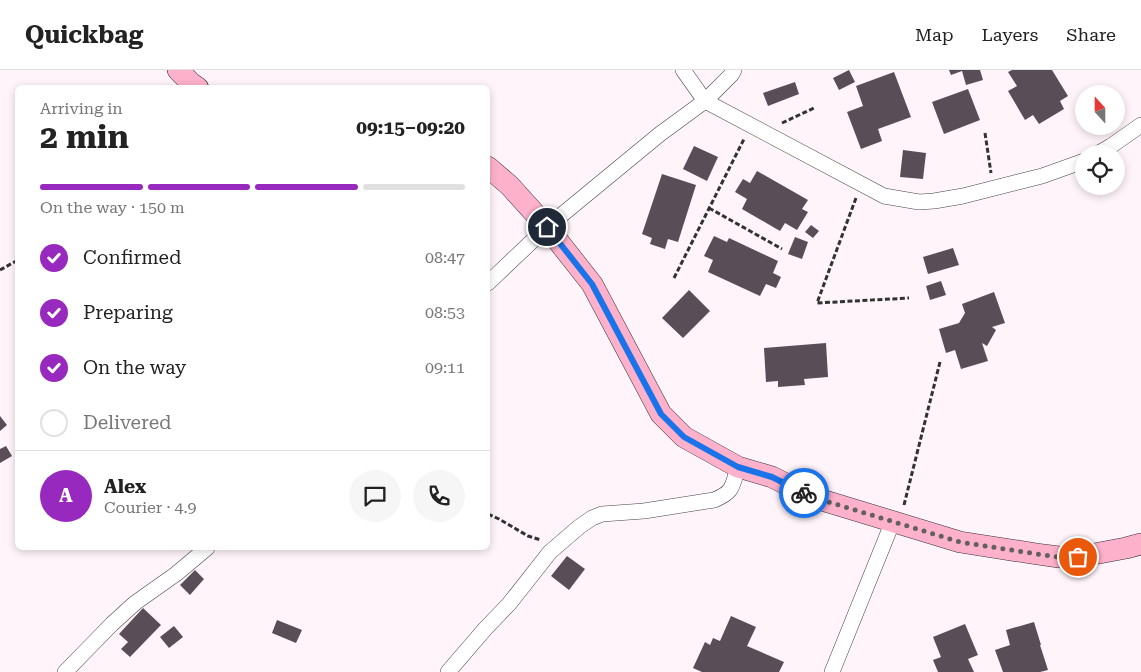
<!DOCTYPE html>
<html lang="en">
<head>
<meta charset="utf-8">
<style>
	:root { --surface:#fff; --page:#f6f6f6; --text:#222; --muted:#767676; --line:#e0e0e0; --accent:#9729bf }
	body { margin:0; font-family:"Roboto Serif",serif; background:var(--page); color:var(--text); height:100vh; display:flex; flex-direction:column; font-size:19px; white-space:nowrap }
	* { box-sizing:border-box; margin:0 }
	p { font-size:16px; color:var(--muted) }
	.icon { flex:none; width:28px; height:28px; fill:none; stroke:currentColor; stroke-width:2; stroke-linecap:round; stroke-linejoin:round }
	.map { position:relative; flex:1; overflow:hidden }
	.drawer { position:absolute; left:15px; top:15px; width:475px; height:465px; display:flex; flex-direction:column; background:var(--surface); border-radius:8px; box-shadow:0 2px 8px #0003 }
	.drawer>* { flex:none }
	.needle { width:32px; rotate:339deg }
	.fabs { position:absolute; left:1075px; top:15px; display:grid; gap:10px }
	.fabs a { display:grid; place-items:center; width:50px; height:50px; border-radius:50%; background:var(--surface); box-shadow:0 2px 8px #0003; font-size:25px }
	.pin { position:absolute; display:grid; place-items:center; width:42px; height:42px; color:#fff; margin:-21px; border:2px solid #fff; border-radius:50%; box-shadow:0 1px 5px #0007 }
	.courier { position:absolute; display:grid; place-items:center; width:50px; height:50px; margin:-25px; border:4px solid #1a73e8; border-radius:50%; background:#fff; color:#222; box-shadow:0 1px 6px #0007 }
	.overview em { font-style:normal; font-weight:700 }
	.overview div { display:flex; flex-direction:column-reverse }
	.overview { display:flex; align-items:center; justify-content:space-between; height:85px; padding:0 25px }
	h1 { font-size:32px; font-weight:700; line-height:38px }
	.bar { display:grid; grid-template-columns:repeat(4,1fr); gap:8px 5px; align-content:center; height:60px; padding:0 25px }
	.bar i { height:6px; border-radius:4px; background:var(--line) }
	.bar .on { background:var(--accent) }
	.bar p { grid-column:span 4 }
	.line { display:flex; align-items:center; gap:12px; padding:0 25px; border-top:1px solid var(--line) }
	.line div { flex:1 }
	.round { display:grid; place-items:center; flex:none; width:52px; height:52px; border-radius:26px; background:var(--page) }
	ol { padding:0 25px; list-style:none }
	li { display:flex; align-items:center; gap:15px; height:55px }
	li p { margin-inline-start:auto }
	li .icon { padding:5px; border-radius:50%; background:var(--accent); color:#fff; stroke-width:4 }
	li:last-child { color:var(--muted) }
	li i { width:28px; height:28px; border:2px solid var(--line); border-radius:50% }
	header { display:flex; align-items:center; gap:30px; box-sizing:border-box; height:70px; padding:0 25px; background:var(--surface); border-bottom:1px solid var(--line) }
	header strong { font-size:24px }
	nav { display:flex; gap:28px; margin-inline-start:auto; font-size:18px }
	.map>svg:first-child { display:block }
</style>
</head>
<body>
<header>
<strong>Quickbag</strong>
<nav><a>Map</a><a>Layers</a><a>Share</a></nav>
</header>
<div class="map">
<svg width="1141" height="602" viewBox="0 0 1141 602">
	<rect width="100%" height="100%" fill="#fff4f9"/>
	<path fill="#594d57" d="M849,0L855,12L839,20L833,8Z
		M949,0H980L983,10L966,15L962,1L951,5Z
		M1012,0H1052L1068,26L1060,31L1064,39L1039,54L1033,45L1025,50L1008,21L1017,16L1008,2Z
		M894,2L911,47L878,59L882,71L861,79L847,42L863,36L856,16Z
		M795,12L799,24L768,36L763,23Z
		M968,19L980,50L944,64L932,32Z
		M694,76L718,87L707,111L683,99Z
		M903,80L926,83L923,109L900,107Z
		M757,101L808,130L802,139L808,142L797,160L785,153L780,161L742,139L747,129L735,122L743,109L750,113Z
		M662,104L696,115L678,172L668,169L665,179L650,174L652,168L642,164Z
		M811,155L819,161L813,168L805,162Z
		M714,166L727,172L729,168L778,191L773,203L781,207L776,218L766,214L760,226L708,202L713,190L704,186Z
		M795,167L808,172L802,189L788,184Z
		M953,178L959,195L928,204L923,187Z
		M941,211L946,225L930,230L926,216Z
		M689,220L710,241L683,268L662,248Z
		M994,222L1005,253L992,257L996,260L987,276L982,273L988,291L961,299L955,280L946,283L939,259L959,253L965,243L962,234Z
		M826,273L828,307L804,309L805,315L778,317V311L766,312L764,278Z
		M0,346L7,355L0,361Z
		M6,376L12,386L0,393V379Z
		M567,486L585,499L569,520L551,506Z
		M195,500L204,509L190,525L180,515Z
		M143,538L161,555L130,587L121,579L128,572L119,564Z
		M731,546L756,557L747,576L784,592L779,602H702L693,598L705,572L710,575L713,568L720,571Z
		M277,550L302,560L296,573L272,563Z
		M1034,552L1041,575H1040L1048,600L1040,602H1003L995,580L1010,575L1006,560Z
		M965,554L978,585L968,589L974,602H938L933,590L941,587L933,567Z
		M174,556L183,567L169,578L160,567Z"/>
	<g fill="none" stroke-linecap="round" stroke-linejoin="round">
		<g stroke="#434343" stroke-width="16">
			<path id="street" d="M683,0L705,31L884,126L919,132L934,131L963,126L1042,106L1084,91
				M1097,84L1111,76L1141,55
				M488,213L547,157L660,64L705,31L732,4L734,0
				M65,602L112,554L135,533L176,504L207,478
				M448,602L485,559L509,534L550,482L579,457L592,448L602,444L644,441L714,430C734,422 732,416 738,397
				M832,602L893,451"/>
		</g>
		<g stroke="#323232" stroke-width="22">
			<path id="secondary" d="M178,0L191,13L198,18
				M488,97L510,116L547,157L592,214L661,344L684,367L738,397L772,407L812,427L960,472L1037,484L1059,487H1078L1126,478L1141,474"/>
		</g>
		<path stroke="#323232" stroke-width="3" stroke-dasharray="5 2.5" stroke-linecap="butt" d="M782,53L814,38
			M985,63L991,103
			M856,128L817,233L909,228
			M709,138L782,179
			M0,200L18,190
			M674,208L744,69
			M904,435L940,292
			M488,444L499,449L528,466L541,470"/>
		<use href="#street" stroke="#fff" stroke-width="15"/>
		<use href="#secondary" stroke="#fdb1ca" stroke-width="21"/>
	</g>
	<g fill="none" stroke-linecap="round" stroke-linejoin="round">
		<path stroke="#646062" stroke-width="5" stroke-dasharray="0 9" d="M804,423L812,427L960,472L1037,484L1059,487H1078"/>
		<path stroke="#1a73e8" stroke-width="6" d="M547,157L592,214L661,344L684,367L738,397L772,407L804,423"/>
	</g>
</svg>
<div class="fabs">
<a><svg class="needle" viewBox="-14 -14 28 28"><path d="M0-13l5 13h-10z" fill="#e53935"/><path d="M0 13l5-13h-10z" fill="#767676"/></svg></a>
<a><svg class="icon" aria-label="locate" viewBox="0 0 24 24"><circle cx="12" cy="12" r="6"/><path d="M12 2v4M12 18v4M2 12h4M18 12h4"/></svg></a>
</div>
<div class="pin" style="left:1078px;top:487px;background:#ea580c"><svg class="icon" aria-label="bag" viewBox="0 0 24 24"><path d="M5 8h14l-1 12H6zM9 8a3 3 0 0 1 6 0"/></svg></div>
<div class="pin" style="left:547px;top:157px;background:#1f2937"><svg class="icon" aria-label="home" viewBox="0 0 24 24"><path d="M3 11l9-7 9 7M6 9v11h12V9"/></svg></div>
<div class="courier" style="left:804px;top:423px"><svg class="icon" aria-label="bike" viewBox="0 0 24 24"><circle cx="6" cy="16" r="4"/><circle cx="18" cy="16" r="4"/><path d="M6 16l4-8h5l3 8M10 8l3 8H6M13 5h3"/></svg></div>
<section class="drawer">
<div class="overview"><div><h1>2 min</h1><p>Arriving in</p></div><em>09:15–09:20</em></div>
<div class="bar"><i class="on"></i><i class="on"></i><i class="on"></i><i></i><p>On the way · 150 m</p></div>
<ol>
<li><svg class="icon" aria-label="check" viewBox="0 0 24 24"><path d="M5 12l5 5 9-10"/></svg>Confirmed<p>08:47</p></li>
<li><svg class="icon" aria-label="check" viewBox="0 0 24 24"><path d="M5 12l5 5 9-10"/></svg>Preparing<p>08:53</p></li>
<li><svg class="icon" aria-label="check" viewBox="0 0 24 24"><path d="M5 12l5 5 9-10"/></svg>On the way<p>09:11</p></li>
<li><i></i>Delivered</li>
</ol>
<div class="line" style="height:90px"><b class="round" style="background:var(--accent);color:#fff">A</b><div><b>Alex</b><p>Courier · 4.9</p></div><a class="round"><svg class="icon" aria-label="chat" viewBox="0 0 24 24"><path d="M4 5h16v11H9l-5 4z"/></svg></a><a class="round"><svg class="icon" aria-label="phone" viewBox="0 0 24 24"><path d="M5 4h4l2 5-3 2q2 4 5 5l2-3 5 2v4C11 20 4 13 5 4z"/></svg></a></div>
</section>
</div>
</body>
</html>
